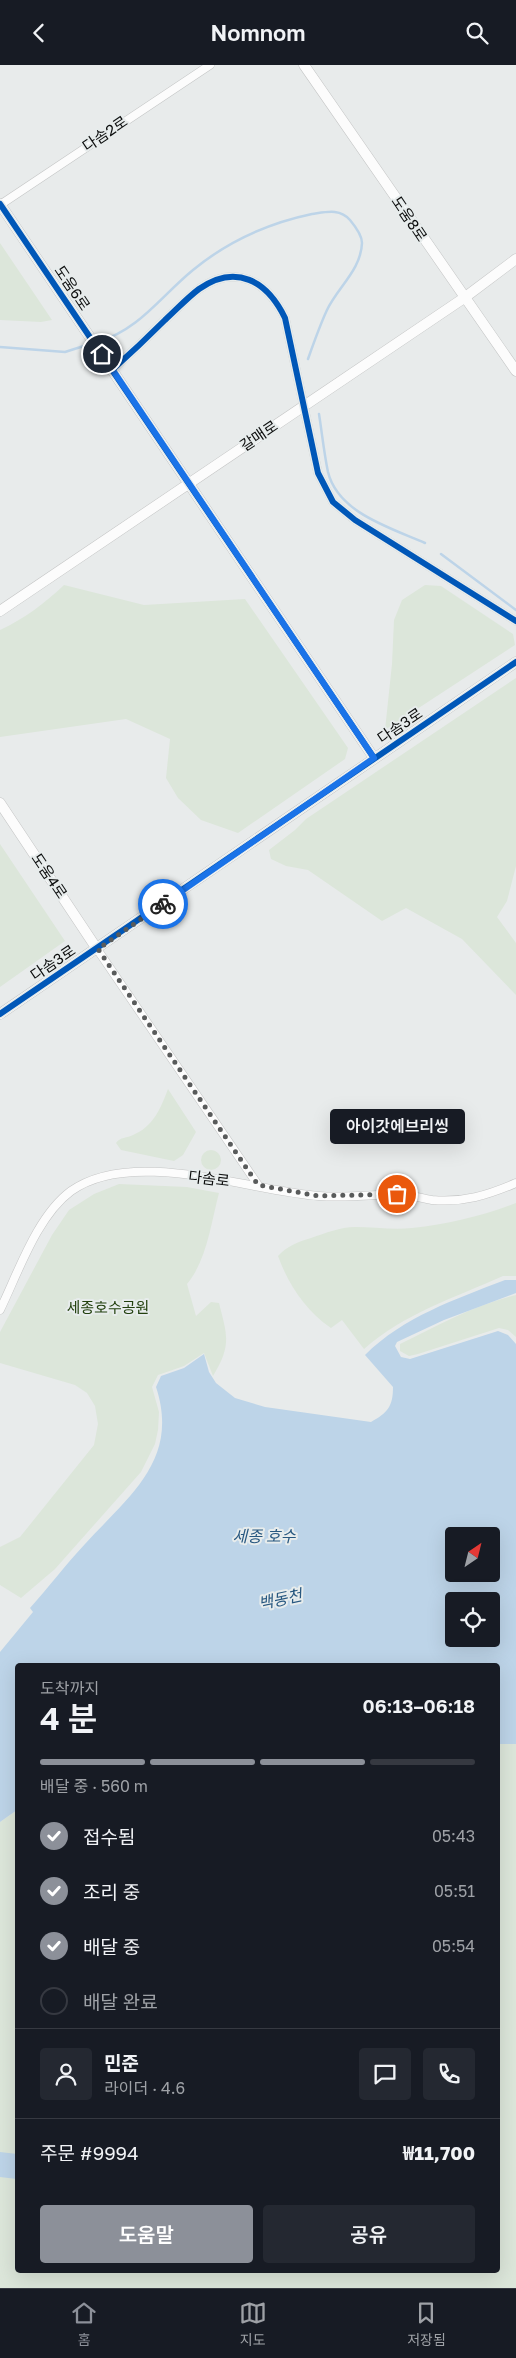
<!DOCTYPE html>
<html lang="ko">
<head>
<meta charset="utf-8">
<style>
	:root { --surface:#171b24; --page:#242831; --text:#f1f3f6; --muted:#9ea1a6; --line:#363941; --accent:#8c9099 }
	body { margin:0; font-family:"Golos Text","Noto Sans KR",sans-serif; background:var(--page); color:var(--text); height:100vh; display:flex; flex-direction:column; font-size:19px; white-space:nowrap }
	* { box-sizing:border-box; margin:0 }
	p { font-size:16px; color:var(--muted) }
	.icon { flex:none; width:28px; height:28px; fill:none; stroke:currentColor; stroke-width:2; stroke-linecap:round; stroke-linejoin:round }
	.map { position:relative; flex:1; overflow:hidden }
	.drawer { position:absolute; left:15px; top:1598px; width:485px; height:610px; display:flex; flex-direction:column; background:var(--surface); border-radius:5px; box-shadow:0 5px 20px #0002 }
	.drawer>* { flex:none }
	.needle { width:32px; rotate:35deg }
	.fabs { position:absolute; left:445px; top:1462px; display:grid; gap:10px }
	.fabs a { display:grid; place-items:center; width:55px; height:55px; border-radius:5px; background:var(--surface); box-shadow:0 5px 20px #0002; font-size:25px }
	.pin { position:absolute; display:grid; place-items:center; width:42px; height:42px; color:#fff; margin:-21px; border:2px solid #fff; border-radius:50%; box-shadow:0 1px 5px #0007 }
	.courier { position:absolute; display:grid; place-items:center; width:50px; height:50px; margin:-25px; border:4px solid #1a73e8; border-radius:50%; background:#fff; color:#222; box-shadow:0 1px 6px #0007 }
	.bubble { position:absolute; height:35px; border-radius:5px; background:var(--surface); box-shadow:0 5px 20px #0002; font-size:16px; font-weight:600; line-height:35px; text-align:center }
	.summary em { font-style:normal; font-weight:600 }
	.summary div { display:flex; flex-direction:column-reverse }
	.summary { display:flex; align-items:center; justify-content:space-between; height:85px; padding:0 25px }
	h1 { font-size:32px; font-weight:600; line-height:38px }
	.bar { display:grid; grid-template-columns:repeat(4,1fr); gap:8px 5px; align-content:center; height:60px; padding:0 25px }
	.bar i { height:6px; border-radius:4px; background:var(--line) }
	.bar .current { background:var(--accent) }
	.bar p { grid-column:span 4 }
	.line { display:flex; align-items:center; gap:12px; padding:0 25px; border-top:1px solid var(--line) }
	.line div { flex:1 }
	.round { display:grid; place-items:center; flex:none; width:52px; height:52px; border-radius:5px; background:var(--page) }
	ol { padding:0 25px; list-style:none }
	li { display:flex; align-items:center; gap:15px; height:55px }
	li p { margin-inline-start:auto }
	li .icon { padding:5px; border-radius:50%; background:var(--accent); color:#fff; stroke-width:4 }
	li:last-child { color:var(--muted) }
	li i { width:28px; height:28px; border:2px solid var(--line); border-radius:50% }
	.primary-button { display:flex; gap:10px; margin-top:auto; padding:10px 25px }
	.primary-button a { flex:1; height:58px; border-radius:5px; background:var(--accent); color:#fff; font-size:20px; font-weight:600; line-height:58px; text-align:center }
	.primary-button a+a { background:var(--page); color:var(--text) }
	header { display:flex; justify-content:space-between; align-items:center; height:65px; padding:0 25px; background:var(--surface); font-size:22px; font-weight:600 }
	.dock { display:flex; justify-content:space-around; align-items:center; height:70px; border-top:1px solid var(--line); background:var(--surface); font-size:14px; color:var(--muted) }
	.dock a { display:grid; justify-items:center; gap:2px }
	.dock .current { color:var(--accent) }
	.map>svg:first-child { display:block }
</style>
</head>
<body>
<header><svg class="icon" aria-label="back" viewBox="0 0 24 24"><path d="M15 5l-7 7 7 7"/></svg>Nomnom<svg class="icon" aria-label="search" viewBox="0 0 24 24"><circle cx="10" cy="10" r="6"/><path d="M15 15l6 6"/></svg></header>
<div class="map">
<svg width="516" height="2223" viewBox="0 0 516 2223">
	<rect width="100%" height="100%" fill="#e8ebeb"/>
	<path fill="#dce6da" d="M0,178L52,255L41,257L0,255Z
		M64,520L144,540L245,534L348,683L345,694L238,768L201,755L178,733L166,713L170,674L126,654L0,672V565C24,554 45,538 64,520Z
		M425,520L441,521L513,569L515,580L385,665L392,599L394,555L402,535Z
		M516,613V801L507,836L497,852L516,878V930L462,874L406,843L382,856L308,805L286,801L271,794L269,785L295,765L306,754Z
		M0,779L65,876L0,922Z
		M168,1024L196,1067L183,1090L174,1096L121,1085L116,1078C120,1072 127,1073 133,1070C153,1062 161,1043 168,1024Z
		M201 1095a10 10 0 1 1 20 0a10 10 0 1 1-20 0Z
		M119,1119L187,1122L219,1128C211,1158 207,1195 187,1219L196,1251L211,1237L219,1238C227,1270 232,1280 213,1311L204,1288L184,1301L158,1310L152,1322L159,1347L158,1365L155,1379L141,1407L55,1504L21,1533L0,1520V1482L20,1472L94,1380L98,1359L95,1341L87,1328L75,1320L0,1298V1267L52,1170L69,1145L94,1129Z
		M516,1138V1211H503C454,1233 405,1248 364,1284L342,1255L331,1263C306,1246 288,1219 278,1191C287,1181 298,1177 311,1173C326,1168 340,1162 355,1162C374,1162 393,1165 412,1163C449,1159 482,1151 516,1138Z
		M516,1230V1272L508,1265L499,1263L418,1289L409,1291L400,1286V1279C437,1261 476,1239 516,1230Z
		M498,1679H516V2223H0V1757L17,1745L18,2205H498Z"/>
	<path fill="#bdd4e8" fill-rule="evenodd" d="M505,1215H516V1228L444,1255L397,1277L395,1281L401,1292L410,1294L498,1266L508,1270L516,1279V1679H498V1600H18L17,1745L0,1757V1587L33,1547L30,1543C49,1522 66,1499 85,1479C129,1431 180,1395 156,1322L161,1311L184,1303L204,1289L209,1307L216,1318L235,1333L265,1342L371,1357C387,1348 393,1342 393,1322L365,1290C403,1252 456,1234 505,1215ZM454,1471H491V1509H454ZM454,1536H491V1574H454Z
		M0,2087L17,2089V2114L0,2112Z"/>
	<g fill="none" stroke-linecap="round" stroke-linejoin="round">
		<path stroke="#bdd4e8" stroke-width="2.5" d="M98,277C140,264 160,232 193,205C227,177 269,158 312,149C326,147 340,143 350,155C355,161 362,170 362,178C361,205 338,222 327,245C320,260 314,277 308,294
			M0,282L65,287L90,279
			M319,349C322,368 324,388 328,407C338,448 391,463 425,478
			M441,489L516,545"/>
		<g stroke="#c4c5c5" stroke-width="9">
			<path id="street" d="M0,140L210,0
				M112,305C130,289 148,272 165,255C176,245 187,233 199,224C236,198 267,216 285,253L318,408L333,437L355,455L516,556
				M97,884L258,1120
				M0,1245C18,1208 37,1151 71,1126C132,1082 250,1126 319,1131C344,1133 370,1130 395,1129C407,1129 420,1133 432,1135C463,1138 488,1130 516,1118"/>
		</g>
		<g stroke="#c4c5c5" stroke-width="11">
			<path id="secondary" d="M304,0L516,306
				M0,139L374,693
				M0,546L464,233L516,194
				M0,738L97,884
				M0,949L516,597"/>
		</g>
		<use href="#street" stroke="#fcfcfc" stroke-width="8"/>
		<use href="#secondary" stroke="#fcfcfc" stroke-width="10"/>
		<g stroke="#e7ecec" stroke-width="9">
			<path id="cycleway" d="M0,139L374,693
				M112,305C130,289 148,272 165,255C176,245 187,233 199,224C236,198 267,216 285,253L318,408L333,437L355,455L516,556
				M0,949L516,597"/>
		</g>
		<use href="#cycleway" stroke="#0057b8" stroke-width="6"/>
	</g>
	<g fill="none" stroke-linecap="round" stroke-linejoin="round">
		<path stroke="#595b5b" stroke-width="5" stroke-dasharray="0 9" d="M163,839L98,884L258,1120L318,1131L397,1129"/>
		<path stroke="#1a73e8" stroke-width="6" d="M102,289L374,693L163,839"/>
	</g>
	<g text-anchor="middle" stroke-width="4" stroke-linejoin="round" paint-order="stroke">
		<g font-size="15" fill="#0c0d0d" stroke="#e7ecec">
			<text transform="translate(105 69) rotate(-34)" y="5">다솜2로</text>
			<text transform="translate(409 154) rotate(56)" y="5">도움8로</text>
			<text transform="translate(72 223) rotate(56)" y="5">도움6로</text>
			<text transform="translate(259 371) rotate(-34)" y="5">갈매로</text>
			<text transform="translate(400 661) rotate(-34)" y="5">다솜3로</text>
			<text transform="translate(49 811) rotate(56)" y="5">도움4로</text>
			<text transform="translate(53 898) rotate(-34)" y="5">다솜3로</text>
			<text transform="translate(209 1114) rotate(7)" y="5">다솜로</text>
		</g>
		<g font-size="15" fill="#23410f" stroke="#e7ecec">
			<text x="108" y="1248">세종호수공원</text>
		</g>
		<g font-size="16" font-style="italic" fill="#285880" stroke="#e7ecec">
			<text x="264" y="1477">세종 호수</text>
			<text transform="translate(280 1534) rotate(-12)" y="6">백동천</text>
		</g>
	</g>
</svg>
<div class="fabs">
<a><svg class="needle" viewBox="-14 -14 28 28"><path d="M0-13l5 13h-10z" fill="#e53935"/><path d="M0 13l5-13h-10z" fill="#9ea1a6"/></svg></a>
<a><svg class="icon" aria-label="locate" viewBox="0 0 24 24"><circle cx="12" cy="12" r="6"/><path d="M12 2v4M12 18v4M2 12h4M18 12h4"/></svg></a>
</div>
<div class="pin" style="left:397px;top:1129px;background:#ea580c"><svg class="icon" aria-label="bag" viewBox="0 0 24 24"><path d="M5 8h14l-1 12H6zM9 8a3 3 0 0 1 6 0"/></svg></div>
<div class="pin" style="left:102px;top:289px;background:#1f2937"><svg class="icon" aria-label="home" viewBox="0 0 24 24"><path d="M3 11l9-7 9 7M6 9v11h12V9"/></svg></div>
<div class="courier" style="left:163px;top:839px"><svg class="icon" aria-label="bike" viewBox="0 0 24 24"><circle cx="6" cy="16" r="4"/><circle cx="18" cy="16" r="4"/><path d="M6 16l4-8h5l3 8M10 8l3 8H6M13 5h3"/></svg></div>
<div class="bubble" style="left:330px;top:1044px;width:135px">아이갓에브리씽</div>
<section class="drawer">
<div class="summary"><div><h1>4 분</h1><p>도착까지</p></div><em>06:13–06:18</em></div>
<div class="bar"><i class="current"></i><i class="current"></i><i class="current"></i><i></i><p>배달 중 · 560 m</p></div>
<ol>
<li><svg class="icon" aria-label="check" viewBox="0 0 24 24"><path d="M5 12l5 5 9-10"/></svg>접수됨<p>05:43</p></li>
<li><svg class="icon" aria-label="check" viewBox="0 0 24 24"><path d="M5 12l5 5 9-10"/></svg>조리 중<p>05:51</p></li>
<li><svg class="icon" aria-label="check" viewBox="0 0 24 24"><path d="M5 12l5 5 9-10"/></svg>배달 중<p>05:54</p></li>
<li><i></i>배달 완료</li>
</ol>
<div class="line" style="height:90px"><a class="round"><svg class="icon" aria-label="person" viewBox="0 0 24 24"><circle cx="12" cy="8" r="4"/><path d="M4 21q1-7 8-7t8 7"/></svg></a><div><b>민준</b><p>라이더 · 4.6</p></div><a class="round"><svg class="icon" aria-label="chat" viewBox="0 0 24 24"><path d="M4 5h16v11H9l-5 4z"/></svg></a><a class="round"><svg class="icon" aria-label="phone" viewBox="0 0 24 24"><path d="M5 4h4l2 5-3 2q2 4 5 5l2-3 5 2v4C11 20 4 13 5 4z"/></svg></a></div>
<div class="line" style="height:65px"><div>주문 #9994</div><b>₩11,700</b></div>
<div class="primary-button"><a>도움말</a><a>공유</a></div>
</section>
</div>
<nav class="dock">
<a class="current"><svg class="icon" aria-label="home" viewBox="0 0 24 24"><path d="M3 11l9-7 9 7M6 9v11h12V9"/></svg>홈</a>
<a><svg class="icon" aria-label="map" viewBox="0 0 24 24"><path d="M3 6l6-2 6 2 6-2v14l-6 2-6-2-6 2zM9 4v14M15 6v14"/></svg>지도</a>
<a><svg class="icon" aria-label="saved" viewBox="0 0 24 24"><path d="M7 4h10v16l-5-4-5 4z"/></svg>저장됨</a>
</nav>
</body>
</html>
